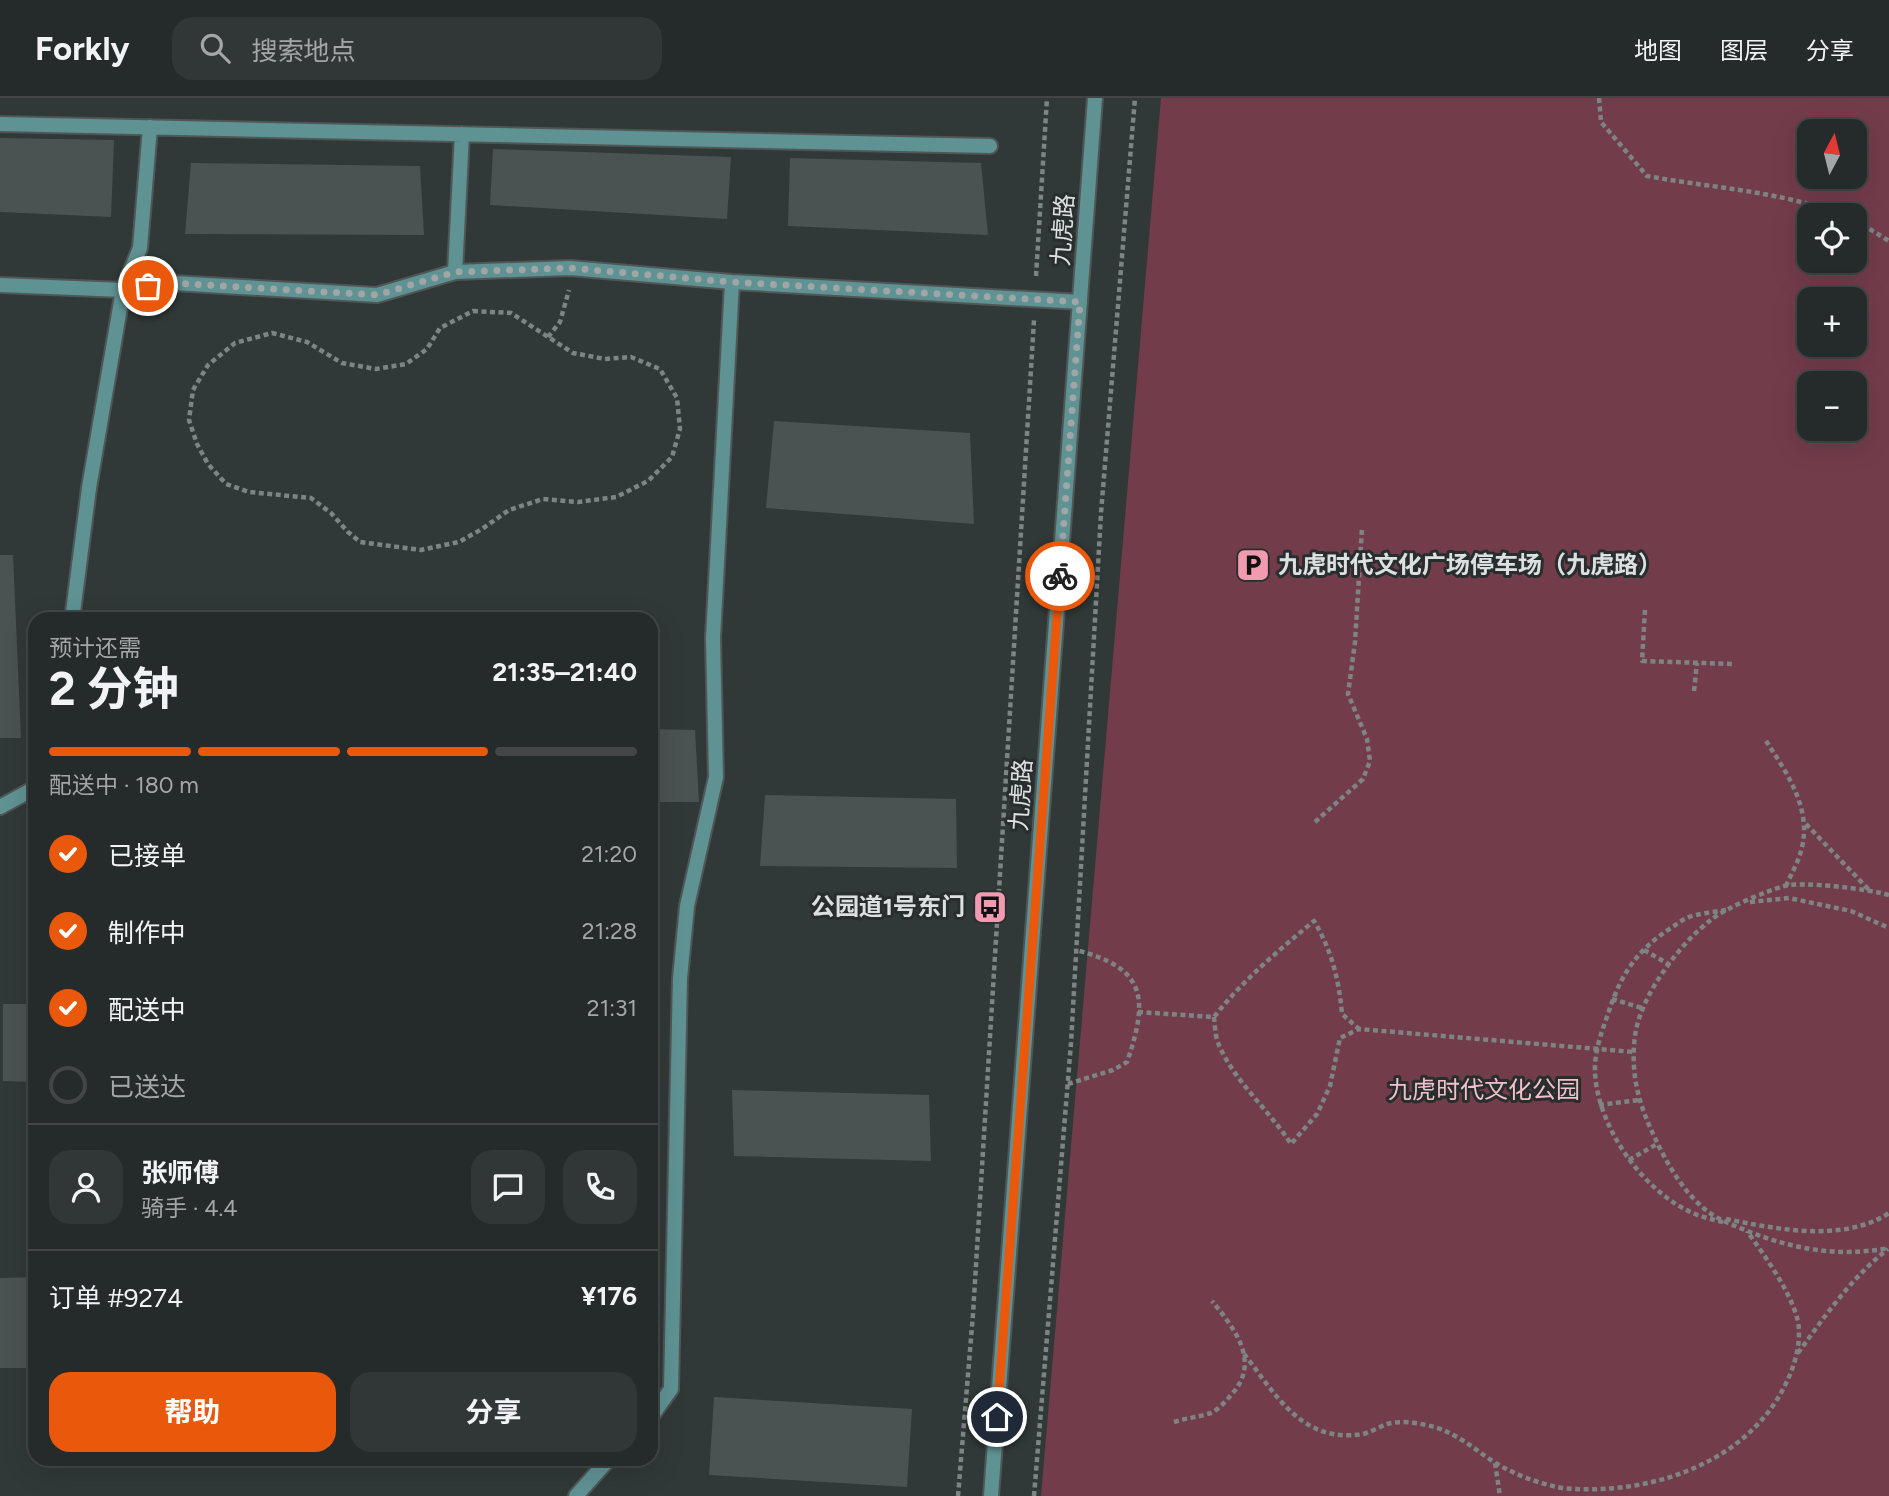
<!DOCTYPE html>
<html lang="zh">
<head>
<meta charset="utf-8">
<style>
	:root { --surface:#252a2a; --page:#313636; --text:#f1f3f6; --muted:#a3a7a8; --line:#424647; --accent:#ea580c }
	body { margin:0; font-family:Figtree,"Noto Sans SC",sans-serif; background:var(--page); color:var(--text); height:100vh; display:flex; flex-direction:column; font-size:26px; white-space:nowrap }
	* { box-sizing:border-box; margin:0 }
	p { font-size:23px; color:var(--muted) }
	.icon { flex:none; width:38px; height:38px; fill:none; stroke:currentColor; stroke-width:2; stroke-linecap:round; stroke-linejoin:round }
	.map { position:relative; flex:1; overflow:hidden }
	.side { position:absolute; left:28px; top:514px; width:630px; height:854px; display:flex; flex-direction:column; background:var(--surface); border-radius:21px; box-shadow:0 7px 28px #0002,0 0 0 2px var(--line) }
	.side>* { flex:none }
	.needle { width:46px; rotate:7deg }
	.controls { position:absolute; left:1797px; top:21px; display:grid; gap:14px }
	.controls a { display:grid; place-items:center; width:70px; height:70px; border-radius:14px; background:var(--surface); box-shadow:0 7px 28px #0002,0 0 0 2px var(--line); font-size:35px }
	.pin { position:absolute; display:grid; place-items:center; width:60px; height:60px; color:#fff; margin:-30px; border:4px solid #fff; border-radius:50%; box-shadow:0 2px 7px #0007 }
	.courier { position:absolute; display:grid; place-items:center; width:70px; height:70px; margin:-35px; border:5px solid #ea580c; border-radius:50%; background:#fff; color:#222; box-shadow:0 2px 9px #0007 }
	.head em { font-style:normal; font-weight:700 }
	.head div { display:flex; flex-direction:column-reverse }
	.head { display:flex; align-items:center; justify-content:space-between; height:119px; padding:0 21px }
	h1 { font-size:46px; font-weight:700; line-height:52px }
	.bar { display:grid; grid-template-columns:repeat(4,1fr); gap:10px 7px; align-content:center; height:84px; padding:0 21px }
	.bar i { height:9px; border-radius:5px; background:var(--line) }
	.bar .current { background:var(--accent) }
	.bar p { grid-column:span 4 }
	.line { display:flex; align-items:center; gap:18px; padding:0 21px; border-top:2px solid var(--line) }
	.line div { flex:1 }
	.round { display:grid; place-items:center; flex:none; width:74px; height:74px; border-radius:21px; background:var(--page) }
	ol { padding:0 21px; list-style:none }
	li { display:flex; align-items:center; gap:21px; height:77px }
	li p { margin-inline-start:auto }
	li .icon { padding:7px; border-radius:50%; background:var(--accent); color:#fff; stroke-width:4 }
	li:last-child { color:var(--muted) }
	li i { width:38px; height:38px; border:4px solid var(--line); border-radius:50% }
	.cta { display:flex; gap:14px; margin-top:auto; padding:14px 21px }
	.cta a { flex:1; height:80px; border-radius:21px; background:var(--accent); color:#fff; font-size:28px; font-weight:700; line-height:80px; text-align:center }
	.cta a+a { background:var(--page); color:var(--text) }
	header { display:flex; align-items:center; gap:42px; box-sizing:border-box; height:98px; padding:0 35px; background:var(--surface); border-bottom:2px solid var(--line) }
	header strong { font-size:33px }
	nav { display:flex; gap:38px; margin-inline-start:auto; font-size:24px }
	.search { width:490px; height:63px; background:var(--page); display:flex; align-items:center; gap:18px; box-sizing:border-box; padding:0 24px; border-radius:21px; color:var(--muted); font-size:26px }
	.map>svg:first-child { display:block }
</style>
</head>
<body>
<header>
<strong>Forkly</strong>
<div class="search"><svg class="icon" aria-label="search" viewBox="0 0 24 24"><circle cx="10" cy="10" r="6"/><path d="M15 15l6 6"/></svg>搜索地点</div>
<nav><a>地图</a><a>图层</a><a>分享</a></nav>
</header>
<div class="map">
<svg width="1889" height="1398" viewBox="0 0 1889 1398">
	<rect width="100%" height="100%" fill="#313838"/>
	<path fill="#733c4b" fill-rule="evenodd" d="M1161,0H1889V1398H1041ZM1810,33H1855V79H1810ZM1810,117H1855V163H1810ZM1855,201V247H1810V201ZM1810,285H1855V331H1810Z"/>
	<path fill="#4b5252" d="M0,40L114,42L111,119L0,114Z
		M493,51L731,59L727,121L490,107Z
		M790,60L981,65L988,137L788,128Z
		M191,65L420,68L424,137L185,136Z
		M774,323L970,335L974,426L766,410Z
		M0,457H13L21,640H0Z
		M651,631L695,632L699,704H651Z
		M765,697L956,701L957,770L760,768Z
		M3,906H35V984L3,983Z
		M732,992L929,997L931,1063L734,1058Z
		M35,1179V1270H0V1180Z
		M714,1299L912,1311L907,1389L709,1377Z"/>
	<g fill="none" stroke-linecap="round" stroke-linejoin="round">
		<g stroke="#505656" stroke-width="18">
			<path id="service" d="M0,26L990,48
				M455,174L462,36
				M0,187L123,192L173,185L377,197L455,174L570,170L732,184L1080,204
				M72,522L89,390L123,192L140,150L150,29
				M0,709L35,690
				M651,1319L671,1291L680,880L687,808L716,679L713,540L732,184
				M576,1398L608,1362"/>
		</g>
		<g stroke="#505656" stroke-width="18">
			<path id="tertiary" d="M991,1398L1095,0"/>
		</g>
		<path stroke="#7e8484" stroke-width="4.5" stroke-dasharray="5 3.5" stroke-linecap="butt" d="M1599,0L1601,24L1647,78C1712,90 1780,93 1843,117
			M1855,122L1889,143
			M1036,178L1047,0
			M473,213L511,215L573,255L605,261L631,259L660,271L677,300L680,331L672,359L648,383L616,399L578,404L543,401L509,412L482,431L459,444L421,452L360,444L348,434L331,415L311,400L249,394L226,386L208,366L197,346L189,322L193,292L208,267L235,245L272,235L307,244L342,265L376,271L406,266L427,251L440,230Z
			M548,239L560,224L569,192
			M1645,512L1642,563L1734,566
			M1694,593L1697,565
			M1766,643C1787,675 1813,712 1801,753C1798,765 1791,776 1786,788
			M1315,724L1363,681L1370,663L1367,641L1348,596L1355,544L1362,430
			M1806,726L1870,793
			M1889,797C1869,791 1802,783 1784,788C1764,794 1728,809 1712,821C1680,845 1640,898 1635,938C1630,976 1639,1007 1655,1040C1667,1066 1684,1095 1707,1113C1719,1122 1735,1128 1750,1134C1796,1152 1840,1159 1889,1150
			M1750,804L1789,800L1851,813L1889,830
			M1726,812C1714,814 1701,815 1689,819C1683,821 1677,826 1671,830C1638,851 1621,876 1609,913C1602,933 1594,953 1595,975C1598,1030 1644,1095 1695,1116C1705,1120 1716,1122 1726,1125
			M1644,852L1670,867
			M1612,901L1642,910
			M1138,914L1214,919C1243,882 1278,853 1314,823C1332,853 1339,882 1342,916L1359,931
			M1214,919C1215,928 1215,939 1219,947C1234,983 1269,1012 1291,1046L1317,1016L1330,988L1340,940L1359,931L1634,954
			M1068,986L1113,972L1127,964C1149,900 1146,870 1076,852
			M1599,1007L1639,1002
			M1629,1062L1657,1046
			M1726,1121C1776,1131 1843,1145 1889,1115
			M1798,1255C1825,1218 1852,1179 1888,1151
			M1244,1256C1276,1296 1301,1346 1363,1336C1371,1334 1379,1329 1387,1326C1401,1322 1420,1325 1434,1329C1455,1335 1471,1348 1488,1360C1510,1375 1536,1385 1562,1390C1642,1398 1735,1370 1778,1300C1790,1280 1799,1258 1799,1235C1800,1205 1764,1157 1747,1133
			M1174,1324C1186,1320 1199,1319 1211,1315C1218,1312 1226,1303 1231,1297C1262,1264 1234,1230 1212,1203
			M1495,1365L1500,1398
			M958,1398L973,1216L1034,222
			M1034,1398L1071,945L1101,415L1135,0"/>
		<use href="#service" stroke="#5f9293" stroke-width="14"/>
		<use href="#tertiary" stroke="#5f9293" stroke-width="14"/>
	</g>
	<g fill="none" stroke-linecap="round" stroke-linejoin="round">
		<path stroke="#a0a5a6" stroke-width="7" stroke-dasharray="0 12.6" d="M148,188L173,185L377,197L455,174L570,170L732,184L1080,204L1060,478"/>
		<path stroke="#ea580c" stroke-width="9" d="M997,1319L1060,478"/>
	</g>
	<defs>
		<g id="parking-square" transform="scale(1.75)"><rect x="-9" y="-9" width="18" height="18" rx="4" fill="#f29ab0" stroke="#282e2e"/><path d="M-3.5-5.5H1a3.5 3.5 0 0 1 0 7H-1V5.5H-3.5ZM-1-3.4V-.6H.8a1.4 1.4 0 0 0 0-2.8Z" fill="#111"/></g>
		<g id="bus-square" transform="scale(1.75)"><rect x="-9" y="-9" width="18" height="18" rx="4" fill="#f29ab0" stroke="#282e2e"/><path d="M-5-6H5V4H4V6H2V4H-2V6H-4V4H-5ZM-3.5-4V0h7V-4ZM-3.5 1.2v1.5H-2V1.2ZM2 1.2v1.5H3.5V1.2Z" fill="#111"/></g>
	</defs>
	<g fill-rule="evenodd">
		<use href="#parking-square" x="1253" y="467"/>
		<use href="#bus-square" x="990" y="809"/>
	</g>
	<g text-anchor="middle" stroke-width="6" stroke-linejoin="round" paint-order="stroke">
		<g font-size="24" fill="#dce0e1" stroke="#282e2e">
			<text transform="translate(1063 132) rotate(-86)" y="8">九虎路</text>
			<text transform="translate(1021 697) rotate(-86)" y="8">九虎路</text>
		</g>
		<g font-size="24" font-weight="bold" fill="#dce0e1" stroke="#282e2e" text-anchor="start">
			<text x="1278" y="475">九虎时代文化广场停车场（九虎路）</text>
			<text x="965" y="817" text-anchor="end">公园道1号东门</text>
		</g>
		<g font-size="24" fill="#f2bfca" stroke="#282e2e">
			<text x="1484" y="1000">九虎时代文化公园</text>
		</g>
	</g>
</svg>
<div class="controls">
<a><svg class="needle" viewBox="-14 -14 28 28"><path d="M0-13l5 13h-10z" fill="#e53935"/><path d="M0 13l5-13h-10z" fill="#a3a7a8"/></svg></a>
<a><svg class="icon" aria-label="locate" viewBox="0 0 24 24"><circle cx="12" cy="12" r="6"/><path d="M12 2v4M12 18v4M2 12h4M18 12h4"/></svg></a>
<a>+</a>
<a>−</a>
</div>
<div class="pin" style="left:148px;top:188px;background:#ea580c"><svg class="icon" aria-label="bag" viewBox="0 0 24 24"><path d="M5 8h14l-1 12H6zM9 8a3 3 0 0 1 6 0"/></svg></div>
<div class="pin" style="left:997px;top:1319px;background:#1f2937"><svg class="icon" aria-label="home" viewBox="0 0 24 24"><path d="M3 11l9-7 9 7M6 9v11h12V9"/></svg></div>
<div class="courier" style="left:1060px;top:478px"><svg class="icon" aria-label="bike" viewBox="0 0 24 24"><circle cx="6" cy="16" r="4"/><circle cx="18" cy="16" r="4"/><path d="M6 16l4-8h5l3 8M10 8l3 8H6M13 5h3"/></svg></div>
<section class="side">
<div class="head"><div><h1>2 分钟</h1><p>预计还需</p></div><em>21:35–21:40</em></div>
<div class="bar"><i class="current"></i><i class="current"></i><i class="current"></i><i></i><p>配送中 · 180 m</p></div>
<ol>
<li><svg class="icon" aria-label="check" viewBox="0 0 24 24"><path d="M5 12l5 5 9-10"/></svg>已接单<p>21:20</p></li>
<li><svg class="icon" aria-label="check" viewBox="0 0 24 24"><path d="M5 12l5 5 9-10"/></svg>制作中<p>21:28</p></li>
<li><svg class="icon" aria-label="check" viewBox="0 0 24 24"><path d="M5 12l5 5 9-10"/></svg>配送中<p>21:31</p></li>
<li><i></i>已送达</li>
</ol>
<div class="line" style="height:126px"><a class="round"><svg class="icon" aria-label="person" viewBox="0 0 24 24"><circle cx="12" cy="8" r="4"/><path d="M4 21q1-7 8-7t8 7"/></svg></a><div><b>张师傅</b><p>骑手 · 4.4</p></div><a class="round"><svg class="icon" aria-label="chat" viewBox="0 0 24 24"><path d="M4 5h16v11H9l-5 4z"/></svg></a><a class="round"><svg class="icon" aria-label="phone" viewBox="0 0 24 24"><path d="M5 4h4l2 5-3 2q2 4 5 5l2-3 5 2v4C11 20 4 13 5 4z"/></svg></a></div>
<div class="line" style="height:91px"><div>订单 #9274</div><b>¥176</b></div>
<div class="cta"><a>帮助</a><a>分享</a></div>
</section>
</div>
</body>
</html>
